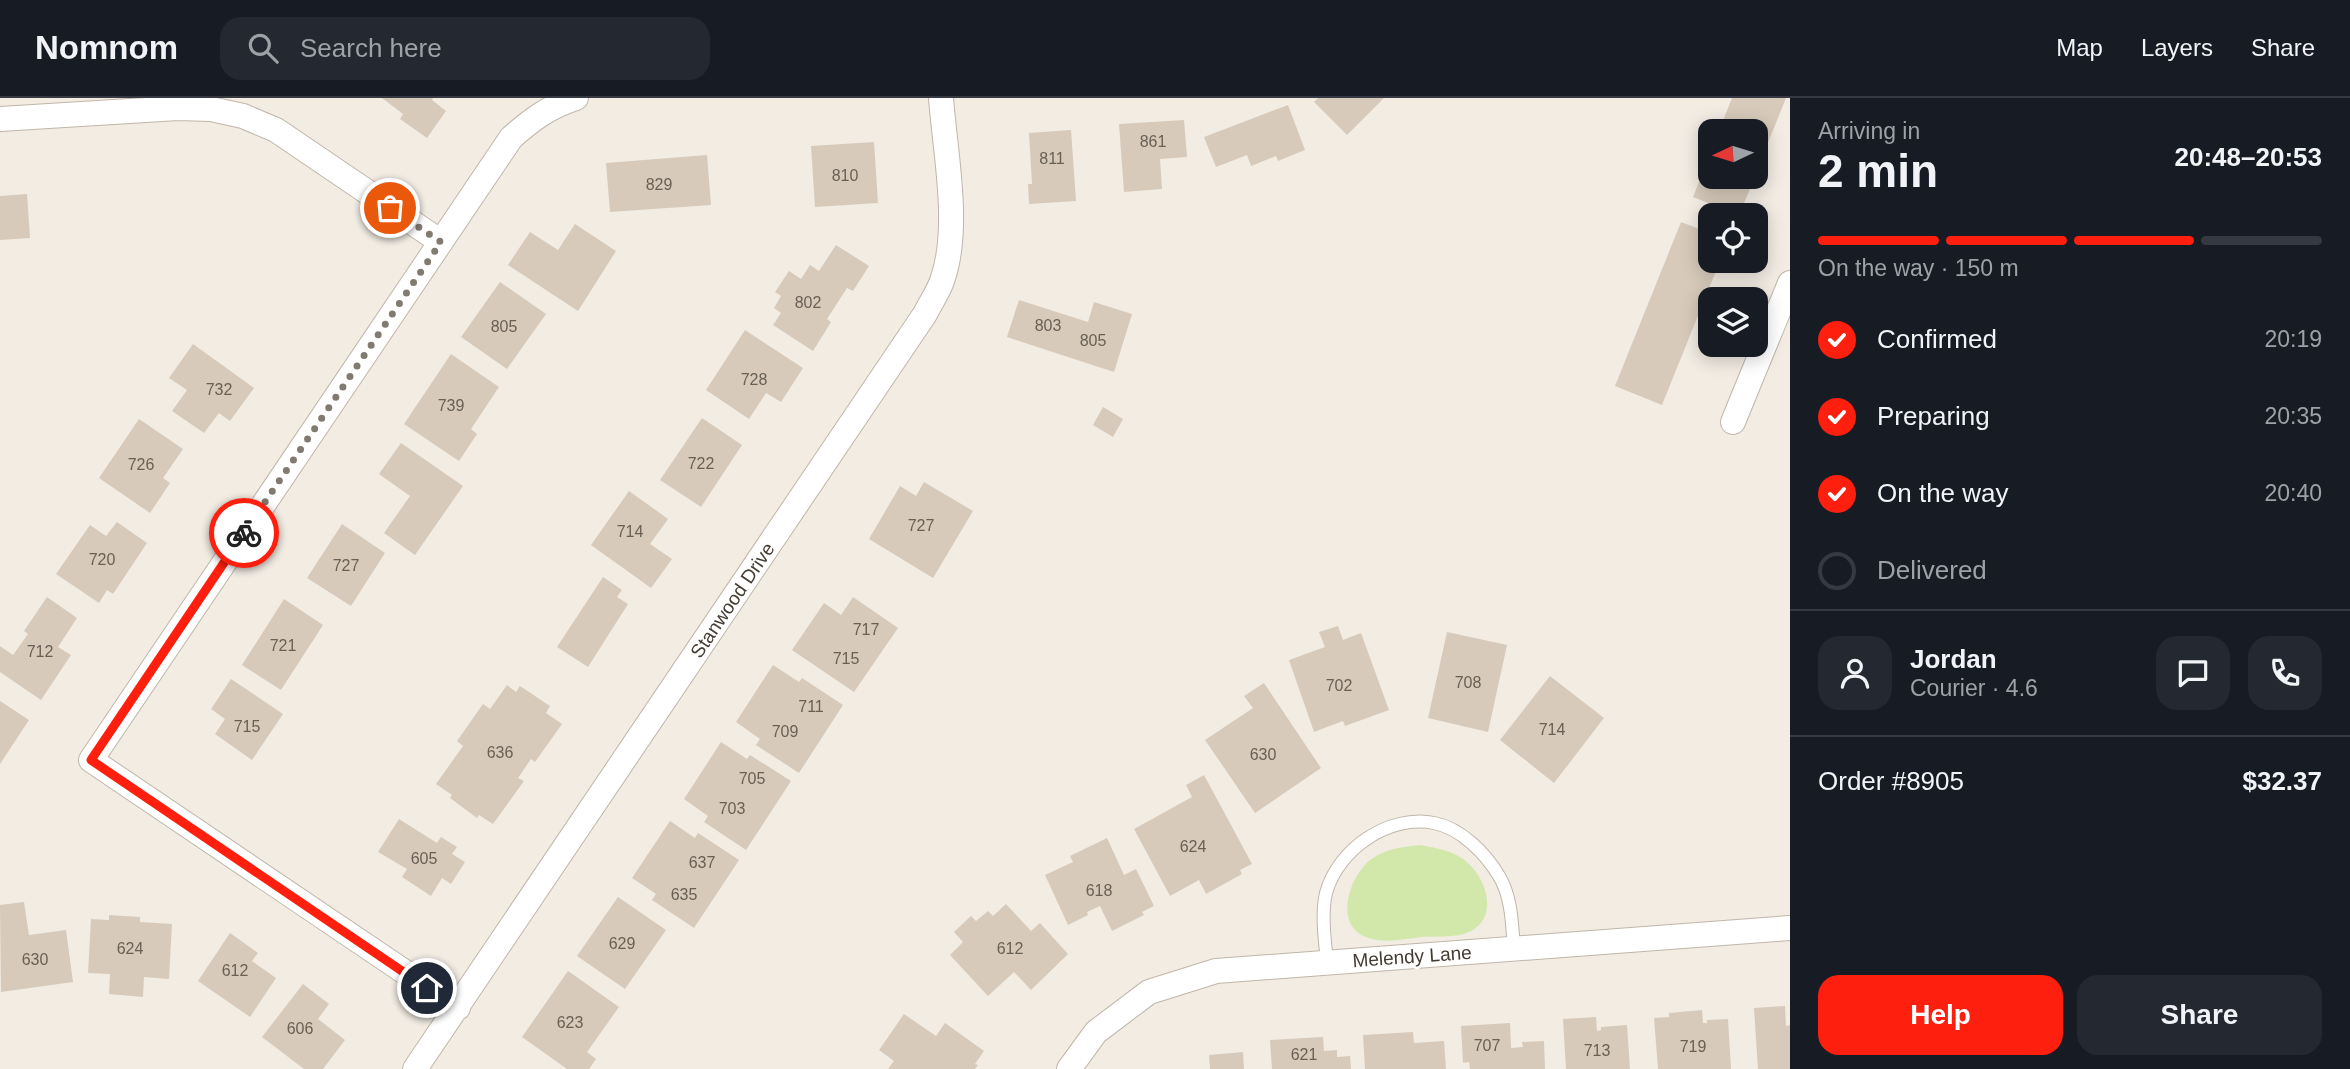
<!DOCTYPE html>
<html lang="en">
<head>
<meta charset="utf-8">
<style>
	:root { --surface:#171b24; --page:#242831; --text:#f1f3f6; --muted:#9ea1a6; --line:#363941; --accent:#fe1f0e }
	body { margin:0; font-family:Helvetica,sans-serif; background:var(--page); color:var(--text); height:100vh; display:flex; flex-direction:column; font-size:26px; white-space:nowrap }
	* { box-sizing:border-box; margin:0 }
	p { font-size:23px; color:var(--muted) }
	.icon { flex:none; width:38px; height:38px; fill:none; stroke:currentColor; stroke-width:2; stroke-linecap:round; stroke-linejoin:round }
	.map { position:relative; flex:1; overflow:hidden }
	.details { display:flex; flex-direction:column; background:var(--surface); width:560px }
	.details>* { flex:none }
	.needle { width:46px; rotate:266deg }
	.tools { position:absolute; left:1698px; top:21px; display:grid; gap:14px }
	.tools a { display:grid; place-items:center; width:70px; height:70px; border-radius:14px; background:var(--surface); box-shadow:0 4px 18px #0003; font-size:35px }
	.pin { position:absolute; display:grid; place-items:center; width:60px; height:60px; color:#fff; margin:-30px; border:4px solid #fff; border-radius:50%; box-shadow:0 2px 7px #0007 }
	.courier { position:absolute; display:grid; place-items:center; width:70px; height:70px; margin:-35px; border:5px solid #fe1f0e; border-radius:50%; background:#fff; color:#222; box-shadow:0 2px 9px #0007 }
	.head em { font-style:normal; font-weight:700 }
	.head div { display:flex; flex-direction:column-reverse }
	.head { display:flex; align-items:center; justify-content:space-between; height:119px; padding:0 28px }
	h1 { font-size:46px; font-weight:700; line-height:52px }
	.bar { display:grid; grid-template-columns:repeat(4,1fr); gap:10px 7px; align-content:center; height:84px; padding:0 28px }
	.bar i { height:9px; border-radius:5px; background:var(--line) }
	.bar .active { background:var(--accent) }
	.bar p { grid-column:span 4 }
	.line { display:flex; align-items:center; gap:18px; padding:0 28px; border-top:2px solid var(--line) }
	.line div { flex:1 }
	.round { display:grid; place-items:center; flex:none; width:74px; height:74px; border-radius:21px; background:var(--page) }
	ol { padding:0 28px; list-style:none }
	li { display:flex; align-items:center; gap:21px; height:77px }
	li p { margin-inline-start:auto }
	li .icon { padding:7px; border-radius:50%; background:var(--accent); color:#fff; stroke-width:4 }
	li:last-child { color:var(--muted) }
	li i { width:38px; height:38px; border:4px solid var(--line); border-radius:50% }
	.cta { display:flex; gap:14px; margin-top:auto; padding:14px 28px }
	.cta a { flex:1; height:80px; border-radius:21px; background:var(--accent); color:#fff; font-size:28px; font-weight:700; line-height:80px; text-align:center }
	.cta a+a { background:var(--page); color:var(--text) }
	header { display:flex; align-items:center; gap:42px; box-sizing:border-box; height:98px; padding:0 35px; background:var(--surface); border-bottom:2px solid var(--line) }
	header strong { font-size:33px }
	nav { display:flex; gap:38px; margin-inline-start:auto; font-size:24px }
	.search { width:490px; height:63px; background:var(--page); display:flex; align-items:center; gap:18px; box-sizing:border-box; padding:0 24px; border-radius:21px; color:var(--muted); font-size:26px }
	main { display:flex; flex:1; min-height:0 }
	.map>svg:first-child { display:block }
</style>
</head>
<body>
<header>
<strong>Nomnom</strong>
<div class="search"><svg class="icon" aria-label="search" viewBox="0 0 24 24"><circle cx="10" cy="10" r="6"/><path d="M15 15l6 6"/></svg>Search here</div>
<nav><a>Map</a><a>Layers</a><a>Share</a></nav>
</header>
<main>
<div class="map">
<svg width="1790" height="971" viewBox="0 0 1790 971">
	<rect width="100%" height="100%" fill="#f2ece3"/>
	<path fill="#d1e8aa" d="M1420,747C1437,750 1456,753 1469,766C1488,784 1498,821 1469,834C1455,840 1435,838 1421,839C1405,841 1387,845 1372,841C1333,832 1347,782 1369,763C1383,751 1402,749 1420,747Z"/>
	<path fill="#d7cabb" d="M382,0H433L432,2L446,13L427,40L400,21L403,16Z
		M1318,0H1384L1347,37L1314,4Z
		M1732,0H1786L1755,77V33H1719Z
		M1288,7L1305,52L1278,63L1276,58L1251,68L1247,57L1216,69L1204,39Z
		M1184,22L1187,59L1160,61L1162,91L1124,94L1119,26Z
		M1071,32L1076,103L1029,106L1028,86H1032L1029,35Z
		M874,44L878,105L815,109L811,48Z
		M1710,56V79H1755L1739,117L1693,99Z
		M707,57L711,107L610,114L606,65Z
		M27,96L30,140L0,142V98Z
		M1681,124L1710,135V163H1720L1662,307L1615,288Z
		M575,126L616,153L578,213L508,167L530,134L558,152Z
		M836,147L869,168L853,193L847,190L827,221L831,224L813,253L773,227L781,215L774,210L781,198L775,194L789,173L801,181L810,167L819,173Z
		M500,184L546,216L507,271L461,239Z
		M1019,202L1088,224L1094,204L1132,216L1114,274L1007,239Z
		M745,232L803,270L781,304L766,295L749,321L706,292Z
		M193,246L254,290L230,323L219,315L204,335L172,313L187,292L169,280Z
		M451,256L499,289L471,331L477,336L459,363L404,326Z
		M1103,309L1123,321L1113,339L1093,327Z
		M702,320L742,347L701,409L660,382Z
		M139,321L183,351L163,380L170,385L150,415L99,380Z
		M401,345L463,388L415,457L384,435L410,398L379,376Z
		M924,384L973,413L933,480L869,441L900,388L916,398Z
		M629,393L668,421L650,446L672,461L651,490L591,447Z
		M117,424L147,445L113,496L107,492L99,505L56,476L90,427L106,438Z
		M342,426L385,455L351,508L307,480Z
		M603,479L622,492L617,499L628,506L588,569L557,549Z
		M47,499L77,520L58,549L71,557L41,602L0,574V548L13,557L28,536L24,533Z
		M853,499L898,530L854,594L792,552L824,505L841,517Z
		M284,501L323,527L281,592L242,567Z
		M1338,528L1343,542L1361,535L1389,612L1345,628L1343,623L1314,634L1289,562L1325,549L1319,534Z
		M1447,534L1507,547L1488,634L1428,620Z
		M773,567L799,584L802,580L843,607L799,675L756,647L760,641L736,624Z
		M1550,578L1604,620L1554,685L1500,642Z
		M231,581L283,616L252,662L215,636L225,621L211,611Z
		M1264,585L1321,670L1255,715L1205,642L1253,610L1244,598Z
		M507,587L516,594L520,588L550,608L546,615L562,626L535,664L531,661L518,680L524,683L493,726L479,717L477,720L450,700L452,697L436,686L463,648L457,643L483,606L490,611Z
		M0,603L29,622L0,666Z
		M721,644L747,661L750,657L791,683L746,752L704,724L708,718L684,701Z
		M1204,677L1252,766L1240,772L1242,776L1206,796L1199,782L1170,798L1134,731L1192,699L1186,687Z
		M399,721L437,745L441,739L457,749L452,756L465,764L451,786L442,780L431,798L402,779L407,771L378,754Z
		M670,723L695,740L698,735L739,762L694,830L652,802L656,796L632,780Z
		M1107,740L1124,777L1136,771L1154,808L1142,814L1144,817L1112,833L1100,808L1087,814L1088,817L1068,827L1045,777L1073,764L1070,758Z
		M618,799L666,832L625,891L577,858Z
		M24,804L29,837L66,832L73,884L1,894L0,807Z
		M1006,806L1031,833L1040,825L1068,856L1031,892L1014,874L988,898L950,857L963,844L954,834L971,818L976,823L988,813L993,818Z
		M109,817L140,819V824L172,826L169,881L144,879L143,899L109,896L110,876L88,875L91,821L109,822Z
		M230,835L258,855L252,863L276,880L250,919L198,883Z
		M568,873L619,909L587,954L596,961L589,971H567L522,939Z
		M303,886L329,906L318,921L345,942L323,971H304L262,939Z
		M1785,908L1786,928L1790,927V971H1758L1754,910Z
		M1702,912L1703,925H1707V922L1728,921L1731,971H1658L1654,920L1669,919V915Z
		M904,916L936,938L945,925L984,953L975,966L978,967L975,971H888L894,963L879,952Z
		M1596,919L1597,933L1601,932V929L1627,927L1630,971H1566L1563,921Z
		M1510,925L1511,950L1523,949L1522,944L1544,943L1545,971H1470L1469,964L1463,965L1461,928Z
		M1413,934L1414,945L1444,943L1446,971H1365L1363,937Z
		M1323,939L1324,953L1337,952V959L1350,958L1351,971H1272L1270,942Z
		M1243,954L1244,971H1210L1209,957Z"/>
	<g fill="none" stroke-linecap="round" stroke-linejoin="round">
		<g stroke="#c0b6a9" stroke-width="14">
			<path id="service" d="M1327,864C1325,843 1321,816 1326,795C1338,751 1389,716 1434,725C1461,730 1486,756 1499,778C1512,799 1512,827 1514,851"/>
		</g>
		<g stroke="#c0b6a9" stroke-width="26">
			<path id="minor" d="M0,21L178,10L211,11L243,18L276,32L441,144
				M1733,324L1790,185
				M458,910L91,662L511,40C531,22 550,8 576,0
				M415,971L925,216C930,206 938,194 942,183C961,130 945,55 941,0
				M1069,971L1096,934L1149,894L1216,873L1790,830"/>
		</g>
		<use href="#service" stroke="#fff" stroke-width="12"/>
		<use href="#minor" stroke="#fff" stroke-width="24"/>
	</g>
	<g fill="none" stroke-linecap="round" stroke-linejoin="round">
		<path stroke="#817a71" stroke-width="7" stroke-dasharray="0 12.6" d="M244,435L441,144L390,110"/>
		<path stroke="#fe1f0e" stroke-width="9" d="M244,435L91,662L427,890"/>
	</g>
	<g text-anchor="middle" stroke-width="5" stroke-linejoin="round" paint-order="stroke">
		<g font-size="16" fill="#696055">
			<text x="1153" y="49">861</text>
			<text x="1052" y="66">811</text>
			<text x="845" y="83">810</text>
			<text x="659" y="92">829</text>
			<text x="808" y="210">802</text>
			<text x="1048" y="233">803</text>
			<text x="504" y="234">805</text>
			<text x="1093" y="248">805</text>
			<text x="754" y="287">728</text>
			<text x="219" y="297">732</text>
			<text x="451" y="313">739</text>
			<text x="701" y="371">722</text>
			<text x="141" y="372">726</text>
			<text x="921" y="433">727</text>
			<text x="630" y="439">714</text>
			<text x="102" y="467">720</text>
			<text x="346" y="473">727</text>
			<text x="866" y="537">717</text>
			<text x="283" y="553">721</text>
			<text x="40" y="559">712</text>
			<text x="846" y="566">715</text>
			<text x="1468" y="590">708</text>
			<text x="1339" y="593">702</text>
			<text x="811" y="614">711</text>
			<text x="247" y="634">715</text>
			<text x="1552" y="637">714</text>
			<text x="785" y="639">709</text>
			<text x="500" y="660">636</text>
			<text x="1263" y="662">630</text>
			<text x="752" y="686">705</text>
			<text x="732" y="716">703</text>
			<text x="1193" y="754">624</text>
			<text x="424" y="766">605</text>
			<text x="702" y="770">637</text>
			<text x="1099" y="798">618</text>
			<text x="684" y="802">635</text>
			<text x="622" y="851">629</text>
			<text x="130" y="856">624</text>
			<text x="1010" y="856">612</text>
			<text x="35" y="867">630</text>
			<text x="235" y="878">612</text>
			<text x="570" y="930">623</text>
			<text x="300" y="936">606</text>
			<text x="1487" y="953">707</text>
			<text x="1693" y="954">719</text>
			<text x="1597" y="958">713</text>
			<text x="1304" y="962">621</text>
		</g>
		<g font-size="19" fill="#443c33" stroke="#fff">
			<text transform="translate(732 502) rotate(-56)" y="7">Stanwood Drive</text>
			<text transform="translate(1412 858) rotate(-4)" y="7">Melendy Lane</text>
		</g>
	</g>
</svg>
<div class="tools">
<a><svg class="needle" viewBox="-14 -14 28 28"><path d="M0-13l5 13h-10z" fill="#e53935"/><path d="M0 13l5-13h-10z" fill="#9ea1a6"/></svg></a>
<a><svg class="icon" aria-label="locate" viewBox="0 0 24 24"><circle cx="12" cy="12" r="6"/><path d="M12 2v4M12 18v4M2 12h4M18 12h4"/></svg></a>
<a><svg class="icon" aria-label="layers" viewBox="0 0 24 24"><path d="M12 4l9 5-9 5-9-5zM3 14l9 5 9-5"/></svg></a>
</div>
<div class="pin" style="left:390px;top:110px;background:#ea580c"><svg class="icon" aria-label="bag" viewBox="0 0 24 24"><path d="M5 8h14l-1 12H6zM9 8a3 3 0 0 1 6 0"/></svg></div>
<div class="pin" style="left:427px;top:890px;background:#1f2937"><svg class="icon" aria-label="home" viewBox="0 0 24 24"><path d="M3 11l9-7 9 7M6 9v11h12V9"/></svg></div>
<div class="courier" style="left:244px;top:435px"><svg class="icon" aria-label="bike" viewBox="0 0 24 24"><circle cx="6" cy="16" r="4"/><circle cx="18" cy="16" r="4"/><path d="M6 16l4-8h5l3 8M10 8l3 8H6M13 5h3"/></svg></div>
</div>
<section class="details">
<div class="head"><div><h1>2 min</h1><p>Arriving in</p></div><em>20:48–20:53</em></div>
<div class="bar"><i class="active"></i><i class="active"></i><i class="active"></i><i></i><p>On the way · 150 m</p></div>
<ol>
<li><svg class="icon" aria-label="check" viewBox="0 0 24 24"><path d="M5 12l5 5 9-10"/></svg>Confirmed<p>20:19</p></li>
<li><svg class="icon" aria-label="check" viewBox="0 0 24 24"><path d="M5 12l5 5 9-10"/></svg>Preparing<p>20:35</p></li>
<li><svg class="icon" aria-label="check" viewBox="0 0 24 24"><path d="M5 12l5 5 9-10"/></svg>On the way<p>20:40</p></li>
<li><i></i>Delivered</li>
</ol>
<div class="line" style="height:126px"><a class="round"><svg class="icon" aria-label="person" viewBox="0 0 24 24"><circle cx="12" cy="8" r="4"/><path d="M4 21q1-7 8-7t8 7"/></svg></a><div><b>Jordan</b><p>Courier · 4.6</p></div><a class="round"><svg class="icon" aria-label="chat" viewBox="0 0 24 24"><path d="M4 5h16v11H9l-5 4z"/></svg></a><a class="round"><svg class="icon" aria-label="phone" viewBox="0 0 24 24"><path d="M5 4h4l2 5-3 2q2 4 5 5l2-3 5 2v4C11 20 4 13 5 4z"/></svg></a></div>
<div class="line" style="height:91px"><div>Order #8905</div><b>$32.37</b></div>
<div class="cta"><a>Help</a><a>Share</a></div>
</section>
</main>
</body>
</html>
